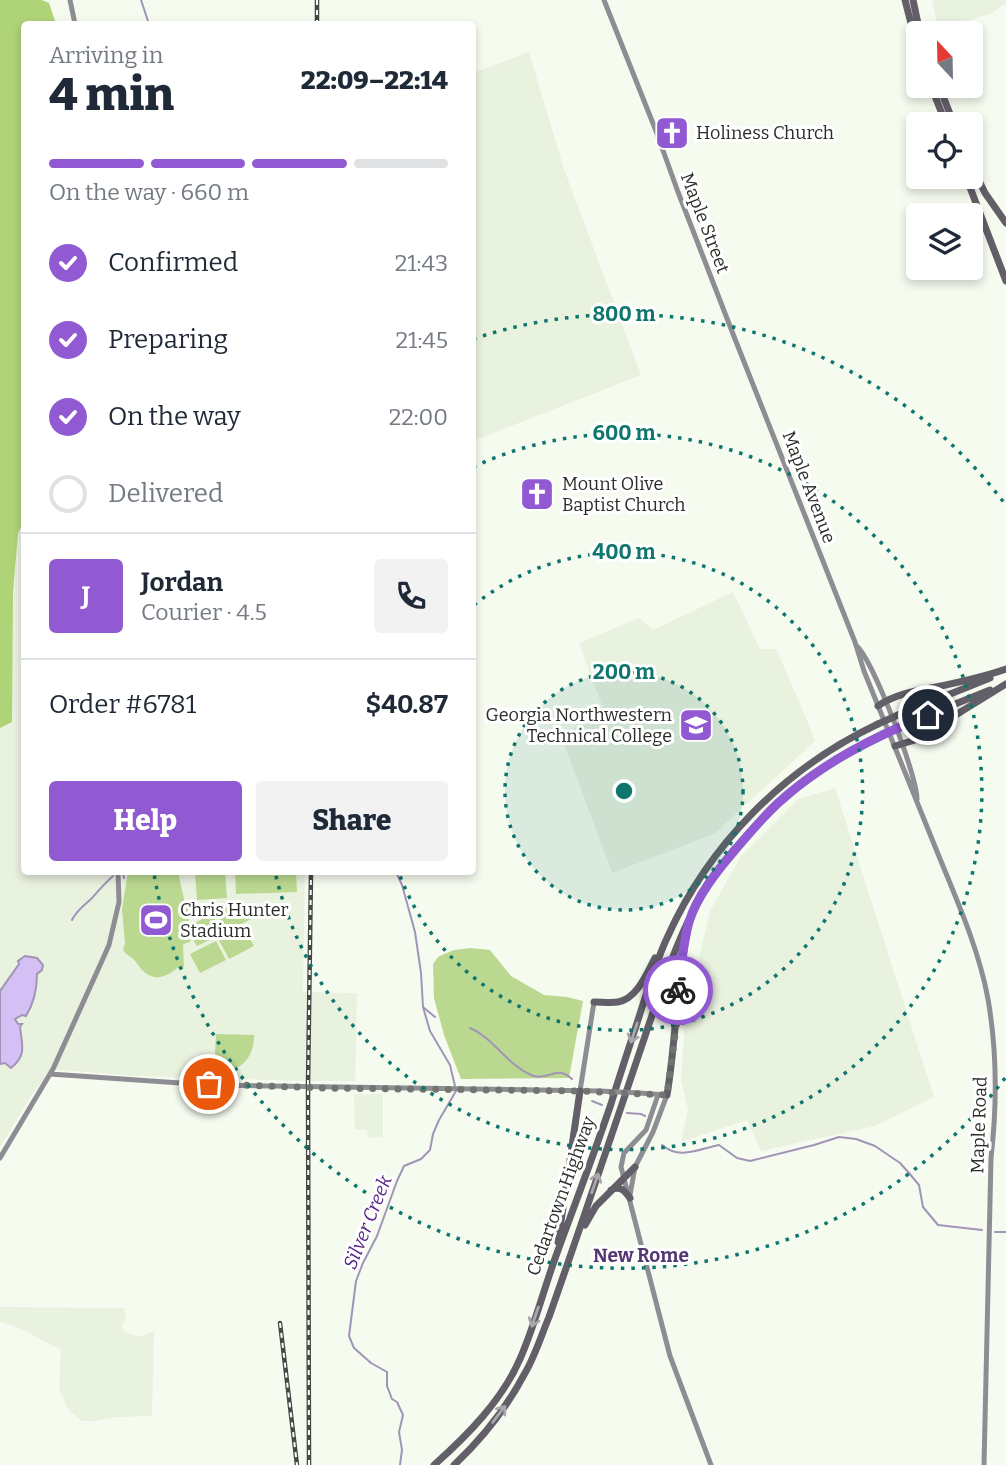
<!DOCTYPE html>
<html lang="en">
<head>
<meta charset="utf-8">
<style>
	:root { --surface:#fff; --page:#f2f2f3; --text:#1f2937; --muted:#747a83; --line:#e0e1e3; --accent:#925ad2 }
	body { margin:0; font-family:Bitter,serif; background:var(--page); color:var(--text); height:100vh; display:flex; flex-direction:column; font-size:26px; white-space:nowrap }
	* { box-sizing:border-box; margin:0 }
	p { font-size:23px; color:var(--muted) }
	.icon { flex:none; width:38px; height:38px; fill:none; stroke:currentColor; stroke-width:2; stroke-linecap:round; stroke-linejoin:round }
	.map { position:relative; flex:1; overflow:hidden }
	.panel { position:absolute; left:21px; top:21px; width:455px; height:854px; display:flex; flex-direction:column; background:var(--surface); border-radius:7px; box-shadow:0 4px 10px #0003 }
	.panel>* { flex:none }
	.needle { width:46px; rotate:338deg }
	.tools { position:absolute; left:906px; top:21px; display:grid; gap:14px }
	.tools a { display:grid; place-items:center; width:77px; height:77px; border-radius:7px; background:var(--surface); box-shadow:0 4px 10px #0003; font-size:35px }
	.pin { position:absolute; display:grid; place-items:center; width:60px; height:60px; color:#fff; margin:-30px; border:4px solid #fff; border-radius:50%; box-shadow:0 2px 7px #0007 }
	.courier { position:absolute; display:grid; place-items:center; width:70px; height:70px; margin:-35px; border:5px solid #925ad2; border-radius:50%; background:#fff; color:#222; box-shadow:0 2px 9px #0007 }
	.summary em { font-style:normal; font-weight:800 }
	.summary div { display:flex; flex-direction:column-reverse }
	.summary { display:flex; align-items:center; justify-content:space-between; height:119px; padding:0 28px }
	h1 { font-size:46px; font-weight:800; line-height:52px }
	.bar { display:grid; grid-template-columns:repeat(4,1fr); gap:10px 7px; align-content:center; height:84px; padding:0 28px }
	.bar i { height:9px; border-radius:5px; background:var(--line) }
	.bar .on { background:var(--accent) }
	.bar p { grid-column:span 4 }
	.line { display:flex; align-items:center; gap:18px; padding:0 28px; border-top:2px solid var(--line) }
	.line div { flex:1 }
	.round { display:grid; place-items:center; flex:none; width:74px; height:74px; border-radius:7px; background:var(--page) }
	ol { padding:0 28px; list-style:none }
	li { display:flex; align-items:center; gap:21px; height:77px }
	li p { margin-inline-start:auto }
	li .icon { padding:7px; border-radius:50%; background:var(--accent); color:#fff; stroke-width:4 }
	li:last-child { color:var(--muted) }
	li i { width:38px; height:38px; border:4px solid var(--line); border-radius:50% }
	.action { display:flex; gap:14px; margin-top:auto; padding:14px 28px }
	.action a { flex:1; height:80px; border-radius:7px; background:var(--accent); color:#fff; font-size:28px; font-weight:800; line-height:80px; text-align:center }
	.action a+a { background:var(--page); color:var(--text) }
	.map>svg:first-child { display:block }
</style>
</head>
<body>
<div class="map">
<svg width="1006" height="1465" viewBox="0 0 1006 1465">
	<rect width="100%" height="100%" fill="#f6fbf0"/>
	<path fill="#e9f1df" d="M932,0H1006V3L992,13L938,29Z
		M529,52L564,169L641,375L473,441V73Z
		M0,347L24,356V872H305L303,992L357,993L355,1081H305L133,1076L53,1069L33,1093L0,1147Z
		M733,592L760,649H776L799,701L815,741L714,834L612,873L560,733L606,716L579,643L639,618L653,630Z
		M835,788L934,1097L875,1126L761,1151L747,1120L681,1142L688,1110L681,1080L685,1018L710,911L741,856L798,799Z
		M354,1094H383V1137L368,1138L367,1130L355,1129Z
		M0,1307L124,1308L126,1319L122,1325L124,1332L140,1337L154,1331L152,1416L116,1417L94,1421H82L68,1409L59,1388L61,1350L19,1328L0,1322Z"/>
	<path fill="#bad890" d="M128,872H178L186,908L188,909L189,926L212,914L223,933L197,946L190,934V942L183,944L184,968L180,966C162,981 149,982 136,962C132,957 127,956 123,950L125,943L122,909Z
		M195,872H225L227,898L197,900Z
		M235,872H296L297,892L236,894Z
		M241,900L251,919L226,932L216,913Z
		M244,927L254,946L229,959L219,940Z
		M216,941L226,960L200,973L190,954Z
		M471,948L490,950L511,976L544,995L567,997L583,1001L569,1078L461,1079L444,1035L434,998L433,964L438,957L444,954L454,950Z
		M216,1034L254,1035C255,1058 238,1075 214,1072Z"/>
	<path fill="#afd377" d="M0,0H42L49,3L56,24H24V519L18,534L13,591L12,722L0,728Z"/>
	<path fill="#d4c0f4" stroke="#a194b7" stroke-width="2" d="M25,956L37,958L43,965L42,970L37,974C37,989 34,1003 26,1016L22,1015L15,1019L18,1024H22L20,1027C22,1045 27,1055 11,1068L5,1063L0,1064V991L19,964L18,961Z"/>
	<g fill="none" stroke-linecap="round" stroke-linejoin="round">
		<path stroke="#a194b7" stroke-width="2" d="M141,0L149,24
			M123,872L124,878
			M396,872L402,885L415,932L421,973L423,1007L430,1031L450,1065L455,1086
			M72,920C77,910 84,906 92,898C99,890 105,883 113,876
			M423,1007L435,1017
			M470,1028C494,1038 507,1065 531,1075C547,1082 557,1064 572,1079
			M592,1101L602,1105
			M627,1113L641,1114L645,1116
			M662,1145C679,1160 699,1149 719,1145L737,1158L750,1161L814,1145L839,1137L856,1139L875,1146L900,1163L909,1173L919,1185L923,1207L938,1225L982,1230
			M995,1232H1006
			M400,1465L402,1450L399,1432L403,1415L397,1402L392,1399L387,1386V1372L371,1363L354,1348L349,1336L356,1281L363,1263L377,1236L397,1181L404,1166L421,1159L430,1150L433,1134L439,1120L456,1091"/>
		<path stroke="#8f8d94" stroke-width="5" d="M70,0L75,24
			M604,0L656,131L678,192L735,339L855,642L864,671C888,729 910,786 934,844C954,894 978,945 988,999C997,1051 997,1106 991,1158L984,1465
			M856,645C873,660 917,775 917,799
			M50,1074L209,1085L600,1091
			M580,1091L594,1002
			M658,1095L646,1130L624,1153L621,1167L670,1356L711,1465
			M0,1158L53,1069L101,963L109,945L119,902L118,872
			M630,1195L635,1167L653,1132L667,1095L639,1093"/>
		<path stroke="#625f68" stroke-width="7" d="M905,0L919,55
			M913,0L920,33
			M931,86L946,124
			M939,86L954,124
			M971,164L985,193L1006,223
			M966,177L1006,281
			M878,706C895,694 916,691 936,687C960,682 983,677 1006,669
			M898,715L990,678
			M903,725L990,690
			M895,746L915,740L1006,684
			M594,1002C602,1002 611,1003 618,1002C637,999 647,973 655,958
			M667,1095C676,1041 676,987 687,933
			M611,1190C620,1185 625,1191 630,1198
			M585,1225L596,1206L635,1167
			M558,1242L580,1091
			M434,1465C468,1435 502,1400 520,1359C535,1325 544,1288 557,1253C575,1204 594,1154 611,1104C622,1068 634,1033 645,998C652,978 658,957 667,938C709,844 785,768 878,724
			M454,1465C483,1438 506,1409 525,1373C535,1356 541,1336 549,1317C580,1229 610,1140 640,1051C661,990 681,919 720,867C754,824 794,785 841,757C854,748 869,742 883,734"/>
		<g stroke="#454843" stroke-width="4.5">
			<path id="rail" d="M317,0V24
				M280,1323L297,1465
				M309,1465L308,1086L311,872"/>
		</g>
		<use href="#rail" stroke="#fff" stroke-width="2" stroke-dasharray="5" stroke-linecap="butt"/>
		<path stroke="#8f8d94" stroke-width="5" d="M600,1091L639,1093"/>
		<path stroke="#625f68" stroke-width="7" d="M878,724L898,715
			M883,734L903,725"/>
	</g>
	<defs><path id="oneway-shaft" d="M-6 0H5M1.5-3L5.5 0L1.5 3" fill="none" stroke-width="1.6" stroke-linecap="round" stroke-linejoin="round" transform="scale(1.75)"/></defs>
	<g stroke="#a9a7ac">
		<use href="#oneway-shaft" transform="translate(634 1033) rotate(108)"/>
		<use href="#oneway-shaft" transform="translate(595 1183) rotate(-71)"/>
		<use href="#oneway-shaft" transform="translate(535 1317) rotate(109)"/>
		<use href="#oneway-shaft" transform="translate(499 1414) rotate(-53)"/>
	</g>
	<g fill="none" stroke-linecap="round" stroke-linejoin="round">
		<path stroke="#72756f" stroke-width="7" stroke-dasharray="0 12.6" d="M209,1084L322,1088L580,1091L667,1095L677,1020L678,990"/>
		<path stroke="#925ad2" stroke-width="9" d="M678,990C681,967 683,944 689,922C697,896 717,871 735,850C749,834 762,818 778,803C822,763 874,737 928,715"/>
	</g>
	<circle cx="624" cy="791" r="119" fill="#0f766e" fill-opacity=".12"/>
	<g fill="none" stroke="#0f766e" stroke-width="3.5" stroke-dasharray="3.5 7">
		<circle cx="624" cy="791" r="119"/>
		<path d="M474 605A239 239 0 1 1 399 873"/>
		<path d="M473 467A358 358 0 1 1 275 872"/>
		<path d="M1005 1078A477 477 0 0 1 154 874M473 339A477 477 0 0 1 1005 504"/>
	</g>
	<defs>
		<g id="church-square" transform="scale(1.75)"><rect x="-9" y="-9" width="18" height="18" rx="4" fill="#925ad2" stroke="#fff"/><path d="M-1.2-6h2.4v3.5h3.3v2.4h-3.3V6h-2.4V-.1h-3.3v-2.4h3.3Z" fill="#fff"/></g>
		<g id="university-square" transform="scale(1.75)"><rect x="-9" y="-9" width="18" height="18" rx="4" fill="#925ad2" stroke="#fff"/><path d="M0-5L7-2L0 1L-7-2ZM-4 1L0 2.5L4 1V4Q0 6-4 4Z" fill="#fff"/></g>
		<g id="stadium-square" transform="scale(1.75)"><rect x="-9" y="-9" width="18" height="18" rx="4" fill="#925ad2" stroke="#fff"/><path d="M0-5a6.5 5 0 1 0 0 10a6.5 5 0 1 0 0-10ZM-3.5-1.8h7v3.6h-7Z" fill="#fff"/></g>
	</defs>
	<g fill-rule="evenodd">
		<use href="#church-square" x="672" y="133"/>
		<use href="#church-square" x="537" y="494"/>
		<use href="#university-square" x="696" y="725"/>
		<use href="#stadium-square" x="156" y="920"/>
	</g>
	<g text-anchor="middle" stroke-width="6" stroke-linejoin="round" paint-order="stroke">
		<g font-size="18" fill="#2b2d29" stroke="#fff" text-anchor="start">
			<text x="696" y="139">Holiness Church</text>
			<text x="562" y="490">Mount Olive<tspan x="562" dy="21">Baptist Church</tspan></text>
			<text x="672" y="721" text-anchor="end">Georgia Northwestern<tspan x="672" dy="21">Technical College</tspan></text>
			<text x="180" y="916">Chris Hunter<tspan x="180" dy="21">Stadium</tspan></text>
		</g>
		<g font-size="18" fill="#2b2d29" stroke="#fff">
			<text transform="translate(705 223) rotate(69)" y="6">Maple Street</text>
			<text transform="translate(809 487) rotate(69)" y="6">Maple Avenue</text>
			<text transform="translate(979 1125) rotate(-88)" y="6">Maple Road</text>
			<text transform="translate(561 1196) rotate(-70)" y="6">Cedartown Highway</text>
		</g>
		<g font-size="19" font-style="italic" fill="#562486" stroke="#fff">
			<text transform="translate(367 1222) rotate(-68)" y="7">Silver Creek</text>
		</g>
		<g font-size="19" font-weight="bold" fill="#523772" stroke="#fff">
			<text x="641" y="1262">New Rome</text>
		</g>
	</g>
	<circle cx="624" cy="791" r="10" fill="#0f766e" stroke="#fff" stroke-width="3.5"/>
	<g font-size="21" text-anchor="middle" font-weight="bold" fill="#0f766e" stroke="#fff" stroke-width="6" stroke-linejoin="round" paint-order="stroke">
		<text x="624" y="321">800 m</text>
		<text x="624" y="440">600 m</text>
		<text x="624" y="559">400 m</text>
		<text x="624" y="679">200 m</text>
	</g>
</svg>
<div class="tools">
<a><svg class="needle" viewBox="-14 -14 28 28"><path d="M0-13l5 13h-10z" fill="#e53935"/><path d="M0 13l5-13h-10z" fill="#747a83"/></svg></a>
<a><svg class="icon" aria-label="locate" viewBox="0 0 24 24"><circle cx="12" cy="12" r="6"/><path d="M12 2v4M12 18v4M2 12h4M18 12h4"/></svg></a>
<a><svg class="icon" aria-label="layers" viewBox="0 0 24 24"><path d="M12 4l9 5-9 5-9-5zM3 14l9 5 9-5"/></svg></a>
</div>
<div class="pin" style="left:209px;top:1084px;background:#ea580c"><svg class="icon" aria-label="bag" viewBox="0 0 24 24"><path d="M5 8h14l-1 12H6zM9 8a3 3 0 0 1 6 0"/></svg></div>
<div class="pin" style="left:928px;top:715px;background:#1f2937"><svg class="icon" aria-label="home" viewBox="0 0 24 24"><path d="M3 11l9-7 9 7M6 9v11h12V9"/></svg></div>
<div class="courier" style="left:678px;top:990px"><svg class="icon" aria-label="bike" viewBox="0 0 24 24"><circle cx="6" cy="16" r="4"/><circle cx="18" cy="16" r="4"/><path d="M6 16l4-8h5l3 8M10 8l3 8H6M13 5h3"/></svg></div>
<section class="panel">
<div class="summary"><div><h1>4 min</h1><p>Arriving in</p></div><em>22:09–22:14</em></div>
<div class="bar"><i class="on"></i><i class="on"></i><i class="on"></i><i></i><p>On the way · 660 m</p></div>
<ol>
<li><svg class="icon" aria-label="check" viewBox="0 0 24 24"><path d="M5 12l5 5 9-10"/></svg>Confirmed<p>21:43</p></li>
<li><svg class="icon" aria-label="check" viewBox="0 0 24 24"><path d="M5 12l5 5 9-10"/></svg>Preparing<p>21:45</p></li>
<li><svg class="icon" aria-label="check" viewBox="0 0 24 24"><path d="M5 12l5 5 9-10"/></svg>On the way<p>22:00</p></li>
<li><i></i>Delivered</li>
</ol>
<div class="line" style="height:126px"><b class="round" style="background:var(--accent);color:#fff">J</b><div><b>Jordan</b><p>Courier · 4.5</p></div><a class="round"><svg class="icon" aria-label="phone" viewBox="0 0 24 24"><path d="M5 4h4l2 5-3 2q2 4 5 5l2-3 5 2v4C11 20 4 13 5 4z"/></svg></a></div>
<div class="line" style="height:91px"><div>Order #6781</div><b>$40.87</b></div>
<div class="action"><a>Help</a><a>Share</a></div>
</section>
</div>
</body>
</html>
